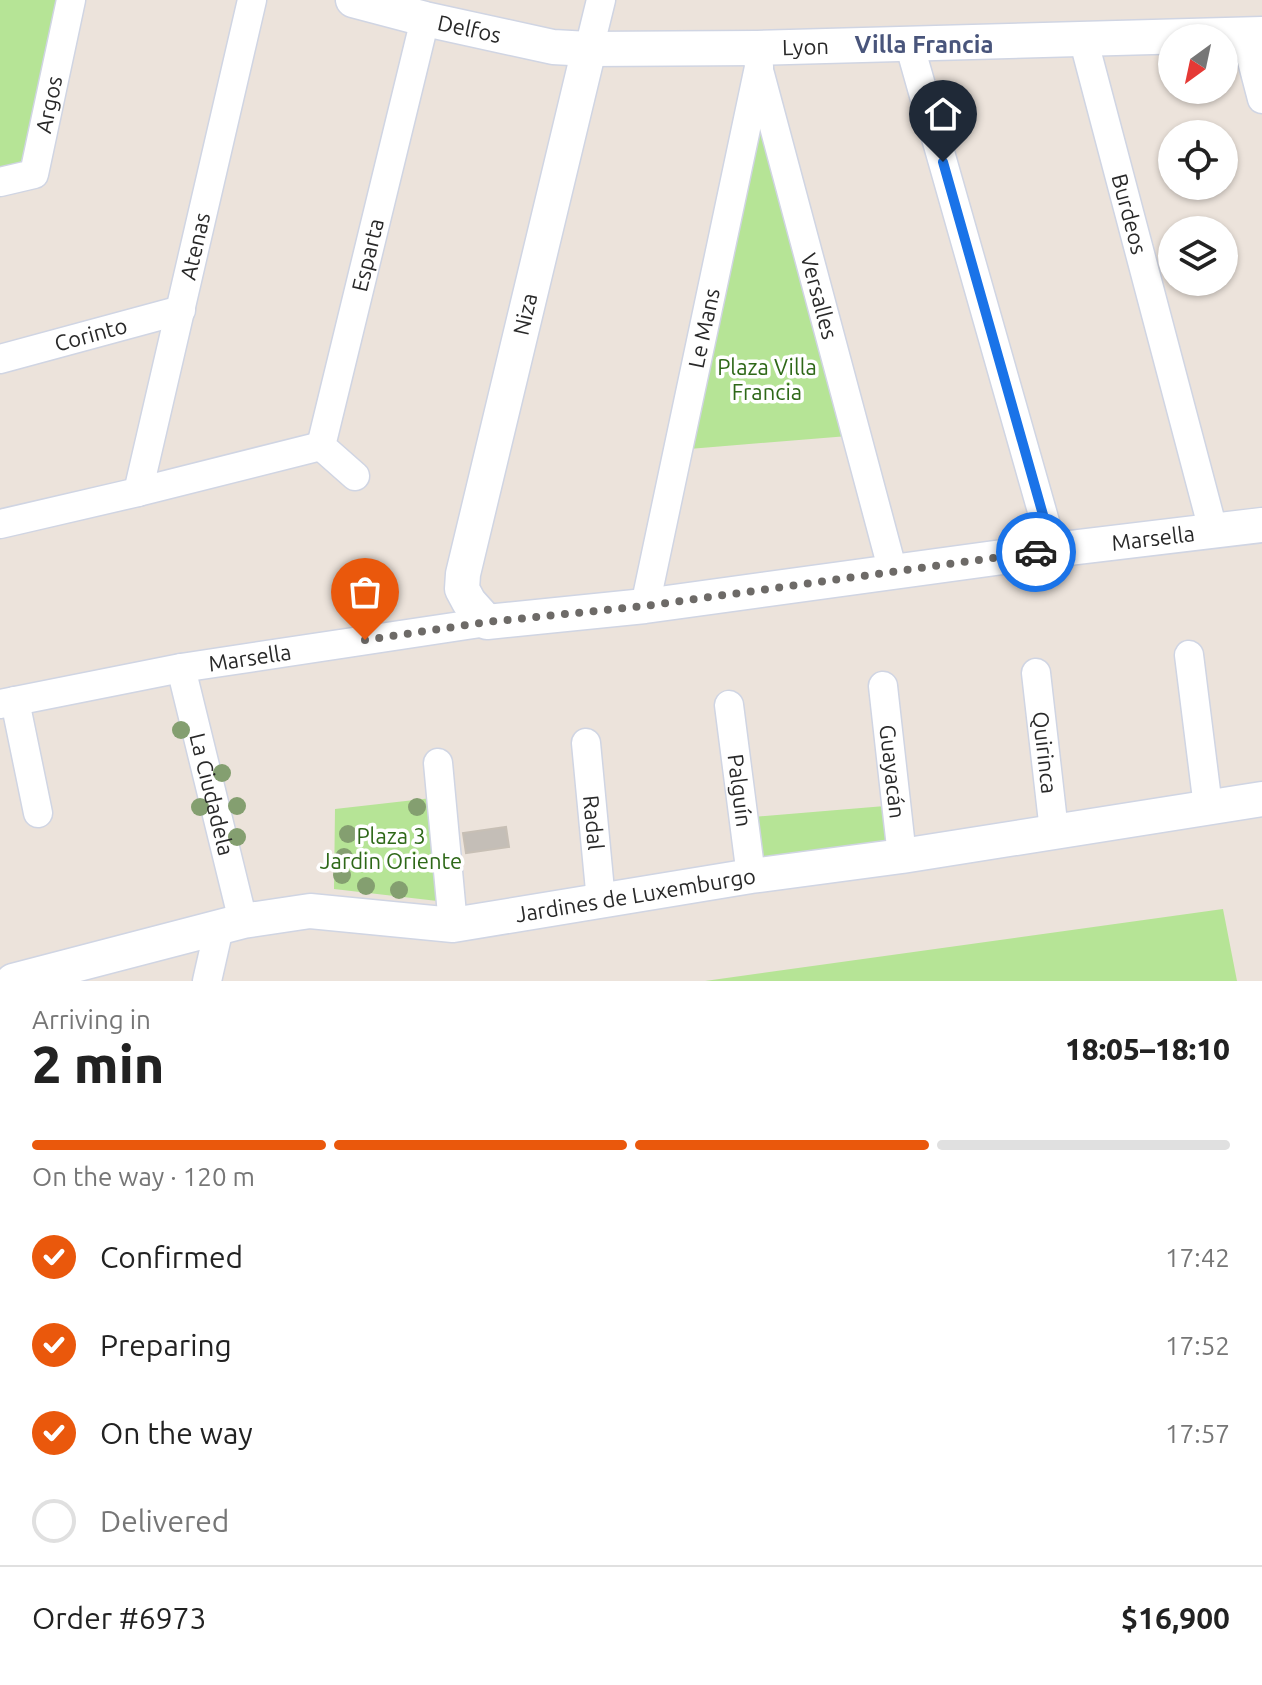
<!DOCTYPE html>
<html lang="en">
<head>
<meta charset="utf-8">
<style>
	:root { --surface:#fff; --page:#f6f6f6; --text:#222; --muted:#767676; --line:#e0e0e0; --accent:#ea580c }
	body { margin:0; font-family:Ubuntu,sans-serif; background:var(--page); color:var(--text); height:100vh; display:flex; flex-direction:column; font-size:30px; white-space:nowrap }
	* { box-sizing:border-box; margin:0 }
	p { font-size:26px; color:var(--muted) }
	.icon { flex:none; width:44px; height:44px; fill:none; stroke:currentColor; stroke-width:2; stroke-linecap:round; stroke-linejoin:round }
	.map { position:relative; height:981px; overflow:hidden }
	.panel { display:flex; flex-direction:column; background:var(--surface); flex:1 }
	.panel>* { flex:none }
	.needle { width:52px; rotate:213deg }
	.fabs { position:absolute; left:1158px; top:24px; display:grid; gap:16px }
	.fabs a { display:grid; place-items:center; width:80px; height:80px; border-radius:50%; background:var(--surface); box-shadow:0 2px 6px #0004; font-size:40px }
	.pin { position:absolute; display:grid; place-items:center; width:68px; height:68px; color:#fff; margin:-82px -34px; border-radius:50% 50% 50% 0; rotate:-45deg; box-shadow:0 0 8px #0007 }
	.pin .icon { rotate:45deg }
	.courier { position:absolute; display:grid; place-items:center; width:80px; height:80px; margin:-40px; border:6px solid #1a73e8; border-radius:50%; background:#fff; color:#222; box-shadow:0 2px 10px #0007 }
	.summary em { font-style:normal; font-weight:800 }
	.summary div { display:flex; flex-direction:column-reverse }
	.summary { display:flex; align-items:center; justify-content:space-between; height:136px; padding:0 32px }
	h1 { font-size:52px; font-weight:800; line-height:60px }
	.bar { display:grid; grid-template-columns:repeat(4,1fr); gap:12px 8px; align-content:center; height:96px; padding:0 32px }
	.bar i { height:10px; border-radius:6px; background:var(--line) }
	.bar .active { background:var(--accent) }
	.bar p { grid-column:span 4 }
	.line { display:flex; align-items:center; gap:20px; padding:0 32px; border-top:2px solid var(--line) }
	.line div { flex:1 }
	ol { padding:0 32px; list-style:none }
	li { display:flex; align-items:center; gap:24px; height:88px }
	li p { margin-inline-start:auto }
	li .icon { padding:8px; border-radius:50%; background:var(--accent); color:#fff; stroke-width:4 }
	li:last-child { color:var(--muted) }
	li i { width:44px; height:44px; border:4px solid var(--line); border-radius:50% }
	.map>svg:first-child { display:block }
</style>
</head>
<body>
<div class="map">
<svg width="1262" height="981" viewBox="0 0 1262 981">
	<rect width="100%" height="100%" fill="#ece3db"/>
	<path fill="#b6e496" d="M0,0H63L27,164L0,170Z
		M760,113L848,436L689,449Z
		M432,798L446,902L334,889L335,809Z
		M885,806L890,850L758,868L753,817Z
		M1223,909L1237,981H705Z"/>
	<path fill="#c4beb7" stroke="#c7bfb5" stroke-width="2" d="M506,827L509,847L466,853L463,833Z"/>
	<g fill="none" stroke-linecap="round" stroke-linejoin="round">
		<g stroke="#d0d5e3" stroke-width="31">
			<g id="minor">
				<path d="M1245,34L1262,99"/>
				<path id="s1" d="M1083,38L1213,530"/>
				<path d="M909,43L1053,550"/>
				<path d="M589,49L601,0"/>
				<path id="s2" d="M760,74L893,572"/>
				<path id="s3" d="M0,182L34,174L71,0"/>
				<path id="s4" d="M0,359L181,310"/>
				<path id="s5" d="M355,476L321,446L425,19"/>
				<path d="M138,492L321,446"/>
				<path id="s6" d="M0,524L138,492L252,0"/>
				<path id="s7" d="M645,606L759,67L757,48"/>
				<path d="M1189,655L1208,807"/>
				<path id="s8" d="M181,668L243,921"/>
				<path id="s9" d="M1036,673L1054,831"/>
				<path id="s10" d="M883,686L902,856"/>
				<path d="M15,701L38,813"/>
				<path id="s11" d="M0,704L181,668L487,622"/>
				<path id="s12" d="M729,705L751,876"/>
				<path id="s13" d="M586,743L601,901"/>
				<path d="M438,763L453,925"/>
				<path d="M207,981L219,928"/>
			</g>
		</g>
		<g stroke="#d0d5e3" stroke-width="37">
			<g id="tertiary">
				<path id="s14" d="M353,0L425,19L553,47L589,49L757,48L1262,34"/>
				<path id="s15" d="M589,49L463,574L462,589L469,602L487,622L645,606L1053,550L1262,525"/>
				<path id="s16" d="M13,981L243,921L310,911L453,925L751,876L902,856L1262,799"/>
			</g>
		</g>
		<use href="#minor" stroke="#fff" stroke-width="28"/>
		<use href="#tertiary" stroke="#fff" stroke-width="34"/>
	</g>
	<g fill="#849f70">
		<circle cx="181" cy="730" r="9"/>
		<circle cx="222" cy="773" r="9"/>
		<circle cx="237" cy="806" r="9"/>
		<circle cx="200" cy="807" r="9"/>
		<circle cx="417" cy="807" r="9"/>
		<circle cx="348" cy="834" r="9"/>
		<circle cx="237" cy="837" r="9"/>
		<circle cx="344" cy="857" r="9"/>
		<circle cx="342" cy="875" r="9"/>
		<circle cx="366" cy="886" r="9"/>
		<circle cx="399" cy="890" r="9"/>
	</g>
	<g fill="none" stroke-linecap="round" stroke-linejoin="round">
		<path stroke="#6d6a67" stroke-width="8" stroke-dasharray="0 14.4" d="M365,640L487,622L645,606L1036,552"/>
		<path stroke="#1a73e8" stroke-width="10" d="M943,162L1053,550L1036,552"/>
	</g>
	<g text-anchor="middle" stroke-width="7" stroke-linejoin="round" paint-order="stroke">
		<g font-size="22" fill="#292929" stroke="#fff">
			<text dy="8" stroke="none"><textPath href="#s14" startOffset="120">Delfos</textPath></text>
			<text dy="8" stroke="none"><textPath href="#s14" startOffset="458">Lyon</textPath></text>
			<text dy="8" stroke="none"><textPath href="#s3" startOffset="106">Argos</textPath></text>
			<text dy="8" stroke="none"><textPath href="#s1" startOffset="182">Burdeos</textPath></text>
			<text dy="8" stroke="none"><textPath href="#s6" startOffset="394">Atenas</textPath></text>
			<text dy="8" stroke="none"><textPath href="#s5" startOffset="242">Esparta</textPath></text>
			<text dy="8" stroke="none"><textPath href="#s2" startOffset="230">Versalles</textPath></text>
			<text transform="translate(525 314) rotate(-77)" y="8">Niza</text>
			<text dy="8" stroke="none"><textPath href="#s7" startOffset="284">Le Mans</textPath></text>
			<text dy="8" stroke="none"><textPath href="#s4" startOffset="94">Corinto</textPath></text>
			<text dy="8" stroke="none"><textPath href="#s15" startOffset="1268">Marsella</textPath></text>
			<text dy="8" stroke="none"><textPath href="#s11" startOffset="254">Marsella</textPath></text>
			<text dy="8" stroke="none"><textPath href="#s9" startOffset="80">Quirinca</textPath></text>
			<text dy="8" stroke="none"><textPath href="#s10" startOffset="86">Guayacán</textPath></text>
			<text dy="8" stroke="none"><textPath href="#s12" startOffset="86">Palguín</textPath></text>
			<text dy="8" stroke="none"><textPath href="#s8" startOffset="130">La Ciudadela</textPath></text>
			<text dy="8" stroke="none"><textPath href="#s13" startOffset="80">Radal</textPath></text>
			<text dy="8" stroke="none"><textPath href="#s16" startOffset="634">Jardines de Luxemburgo</textPath></text>
		</g>
		<g font-size="22" fill="#2e6818" stroke="#fff">
			<text x="767" y="375">Plaza Villa<tspan x="767" dy="25">Francia</tspan></text>
			<text x="391" y="844">Plaza 3<tspan x="391" dy="25">Jardin Oriente</tspan></text>
		</g>
		<g font-size="24" font-weight="bold" fill="#49557b" stroke="#fff">
			<text x="924" y="53">Villa Francia</text>
		</g>
	</g>
</svg>
<div class="fabs">
<a><svg class="needle" viewBox="-14 -14 28 28"><path d="M0-13l5 13h-10z" fill="#e53935"/><path d="M0 13l5-13h-10z" fill="#767676"/></svg></a>
<a><svg class="icon" aria-label="locate" viewBox="0 0 24 24"><circle cx="12" cy="12" r="6"/><path d="M12 2v4M12 18v4M2 12h4M18 12h4"/></svg></a>
<a><svg class="icon" aria-label="layers" viewBox="0 0 24 24"><path d="M12 4l9 5-9 5-9-5zM3 14l9 5 9-5"/></svg></a>
</div>
<div class="pin" style="left:365px;top:640px;background:#ea580c"><svg class="icon" aria-label="bag" viewBox="0 0 24 24"><path d="M5 8h14l-1 12H6zM9 8a3 3 0 0 1 6 0"/></svg></div>
<div class="pin" style="left:943px;top:162px;background:#1f2937"><svg class="icon" aria-label="home" viewBox="0 0 24 24"><path d="M3 11l9-7 9 7M6 9v11h12V9"/></svg></div>
<div class="courier" style="left:1036px;top:552px"><svg class="icon" aria-label="car" viewBox="0 0 24 24"><path d="M5 17H2v-5l4-1 3-4h7l3 4 3 1v5h-3M9 17h6M6 11h13"/><circle cx="7" cy="17" r="2"/><circle cx="17" cy="17" r="2"/></svg></div>
</div>
<section class="panel">
<div class="summary"><div><h1>2 min</h1><p>Arriving in</p></div><em>18:05–18:10</em></div>
<div class="bar"><i class="active"></i><i class="active"></i><i class="active"></i><i></i><p>On the way · 120 m</p></div>
<ol>
<li><svg class="icon" aria-label="check" viewBox="0 0 24 24"><path d="M5 12l5 5 9-10"/></svg>Confirmed<p>17:42</p></li>
<li><svg class="icon" aria-label="check" viewBox="0 0 24 24"><path d="M5 12l5 5 9-10"/></svg>Preparing<p>17:52</p></li>
<li><svg class="icon" aria-label="check" viewBox="0 0 24 24"><path d="M5 12l5 5 9-10"/></svg>On the way<p>17:57</p></li>
<li><i></i>Delivered</li>
</ol>
<div class="line" style="height:104px"><div>Order #6973</div><b>$16,900</b></div>
</section>
</body>
</html>
